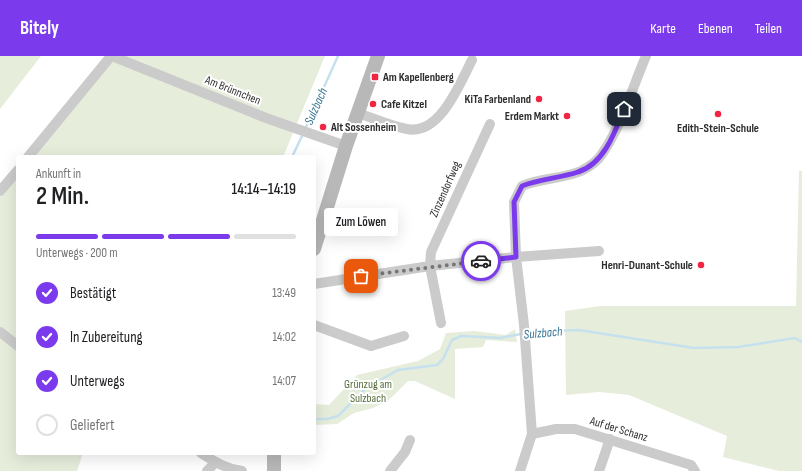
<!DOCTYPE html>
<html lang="de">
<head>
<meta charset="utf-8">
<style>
	:root { --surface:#fff; --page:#f2f2f2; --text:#202124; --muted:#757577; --line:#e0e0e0; --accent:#7c3aed }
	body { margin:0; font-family:"Sofia Sans Condensed",sans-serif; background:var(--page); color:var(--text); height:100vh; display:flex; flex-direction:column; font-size:15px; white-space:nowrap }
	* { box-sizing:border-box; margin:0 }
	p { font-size:13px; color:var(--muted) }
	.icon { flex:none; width:22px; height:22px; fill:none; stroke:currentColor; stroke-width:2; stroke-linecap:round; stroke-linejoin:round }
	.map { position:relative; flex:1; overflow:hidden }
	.drawer { position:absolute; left:16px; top:99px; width:300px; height:300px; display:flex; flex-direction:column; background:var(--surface); border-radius:4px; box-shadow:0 4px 16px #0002 }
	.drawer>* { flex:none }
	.pin { position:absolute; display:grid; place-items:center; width:34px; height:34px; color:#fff; margin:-17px; border-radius:8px; box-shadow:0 2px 6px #0006 }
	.courier { position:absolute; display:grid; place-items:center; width:40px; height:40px; margin:-20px; border:3px solid #7c3aed; border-radius:50%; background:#fff; color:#222; box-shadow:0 1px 5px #0007 }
	.bubble { position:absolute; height:28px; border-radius:4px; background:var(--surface); box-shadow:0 4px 16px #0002; font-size:13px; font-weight:600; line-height:28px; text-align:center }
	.summary em { font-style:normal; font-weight:600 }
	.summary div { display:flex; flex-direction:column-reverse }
	.summary { display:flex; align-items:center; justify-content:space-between; height:68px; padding:0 20px }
	h1 { font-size:26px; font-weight:600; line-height:30px }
	.bar { display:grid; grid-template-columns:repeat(4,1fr); gap:6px 4px; align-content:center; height:48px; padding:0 20px }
	.bar i { height:5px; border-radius:3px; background:var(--line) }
	.bar .active { background:var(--accent) }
	.bar p { grid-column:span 4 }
	ol { padding:0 20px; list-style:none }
	li { display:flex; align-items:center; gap:12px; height:44px }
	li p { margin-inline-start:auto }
	li .icon { padding:4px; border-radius:50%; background:var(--accent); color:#fff; stroke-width:4 }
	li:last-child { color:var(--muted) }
	li i { width:22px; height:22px; border:2px solid var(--line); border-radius:50% }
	header { display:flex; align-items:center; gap:24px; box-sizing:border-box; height:56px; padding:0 20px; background:var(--accent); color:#fff }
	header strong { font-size:19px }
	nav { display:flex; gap:22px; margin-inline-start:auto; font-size:14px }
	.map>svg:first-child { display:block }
</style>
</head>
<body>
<header>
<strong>Bitely</strong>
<nav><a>Karte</a><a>Ebenen</a><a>Teilen</a></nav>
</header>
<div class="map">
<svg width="802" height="415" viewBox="0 0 802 415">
	<rect width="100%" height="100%" fill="#fff"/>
	<path fill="#e6eddb" d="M0,0H41L0,53Z
		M115,0H325L283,101H33Z
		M799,115H802V415H779L723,401L727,380L629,339L599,336L566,339L565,255L600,250H796Z
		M18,119V397H83L77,415H0V141Z
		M515,273L517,286L486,284L483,291L455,293V343L415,325H408L388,345L373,352L354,357L337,368L314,369V348L329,349L357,319L418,305L440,293L446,277L474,275L506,279Z"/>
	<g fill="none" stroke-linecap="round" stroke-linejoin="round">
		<path stroke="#c6e1ee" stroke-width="2.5" d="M305,73L338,0
			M292,101L303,78
			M528,276L579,274L694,292L738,291L795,282L802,286
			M314,363H327L338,360L366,332L398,314L437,309L443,303L452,284L461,280L500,282L521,278"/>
		<path stroke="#cbcbcb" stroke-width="10" d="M112,0L266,62L346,90
			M357,57C374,62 390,70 407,73C440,80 460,27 472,4
			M28,101L111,0
			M0,135L18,114
			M314,228L430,210L516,201L599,195
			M441,267L430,210L431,196L490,68
			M314,269L371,290L404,280
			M0,276L18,290
			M532,378L556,373H575L691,409L695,415
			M201,397C214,405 226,413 242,415
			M207,415L215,407
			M390,415L405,396L410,384
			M520,415L532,378L524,269L516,201L514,146L522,130C540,122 562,123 581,115C589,111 597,106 602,98C621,71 633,30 646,0
			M599,415L610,383"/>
		<path stroke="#b8b8b8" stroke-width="14" d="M314,193L346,90L378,0
			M274,397V415"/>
	</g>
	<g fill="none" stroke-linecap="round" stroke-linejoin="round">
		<path stroke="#777" stroke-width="4" stroke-dasharray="0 7.2" d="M361,220L481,205"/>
		<path stroke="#7c3aed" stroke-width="5" d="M481,205L516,201L514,146L522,130C540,123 560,122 578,116C604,108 615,76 624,53"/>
	</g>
	<g fill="#f12542" stroke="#fff" stroke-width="1.5">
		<rect x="371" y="17" width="8" height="8" rx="2"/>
		<circle cx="539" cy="43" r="4"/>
		<circle cx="373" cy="48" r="4"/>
		<circle cx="718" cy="58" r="4"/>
		<circle cx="567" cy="60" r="4"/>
		<circle cx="323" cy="71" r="4"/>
		<circle cx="701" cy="209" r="4"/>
	</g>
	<g text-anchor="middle" stroke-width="4" stroke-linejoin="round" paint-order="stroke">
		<g font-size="12" font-weight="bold" fill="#2e2e2e" stroke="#fff" text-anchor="start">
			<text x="383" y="25">Am Kapellenberg</text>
			<text x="531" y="47" text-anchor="end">KiTa Farbenland</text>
			<text x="381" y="52">Cafe Kitzel</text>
			<text x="559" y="64" text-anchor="end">Erdem Markt</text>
			<text x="331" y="75">Alt Sossenheim</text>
			<text x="718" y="76" text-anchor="middle">Edith-Stein-Schule</text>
			<text x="693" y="213" text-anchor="end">Henri-Dunant-Schule</text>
		</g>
		<g font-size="12" fill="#2e2e2e" stroke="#fff">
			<text transform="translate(233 34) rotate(22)" y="4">Am Brünnchen</text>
			<text transform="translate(445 133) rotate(-66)" y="4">Zinzendorfweg</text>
			<text transform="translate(619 373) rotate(17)" y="4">Auf der Schanz</text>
		</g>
		<g font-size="12" fill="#556d39" stroke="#fff">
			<text x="368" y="332">Grünzug am<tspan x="368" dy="14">Sulzbach</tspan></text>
		</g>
		<g font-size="13" font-style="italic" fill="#377796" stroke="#fff">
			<text transform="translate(315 50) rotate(-66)" y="5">Sulzbach</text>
			<text transform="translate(543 276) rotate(-5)" y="5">Sulzbach</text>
		</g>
	</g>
</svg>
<div class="pin" style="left:361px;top:220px;background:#ea580c"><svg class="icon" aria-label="bag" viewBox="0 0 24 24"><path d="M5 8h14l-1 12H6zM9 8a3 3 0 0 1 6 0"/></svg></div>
<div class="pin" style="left:624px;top:53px;background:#1f2937"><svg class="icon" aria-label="home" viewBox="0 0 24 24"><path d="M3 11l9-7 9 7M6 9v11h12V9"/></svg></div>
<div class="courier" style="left:481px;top:205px"><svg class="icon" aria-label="car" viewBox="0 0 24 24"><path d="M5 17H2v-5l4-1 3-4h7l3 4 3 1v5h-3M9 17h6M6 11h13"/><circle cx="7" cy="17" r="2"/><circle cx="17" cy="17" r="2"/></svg></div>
<div class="bubble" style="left:324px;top:152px;width:74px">Zum Löwen</div>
<section class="drawer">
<div class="summary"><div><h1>2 Min.</h1><p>Ankunft in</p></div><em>14:14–14:19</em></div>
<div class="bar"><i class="active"></i><i class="active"></i><i class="active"></i><i></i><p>Unterwegs · 200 m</p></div>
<ol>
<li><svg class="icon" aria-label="check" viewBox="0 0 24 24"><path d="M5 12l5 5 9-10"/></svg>Bestätigt<p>13:49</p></li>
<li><svg class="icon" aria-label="check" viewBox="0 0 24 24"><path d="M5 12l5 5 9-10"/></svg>In Zubereitung<p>14:02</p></li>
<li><svg class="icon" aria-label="check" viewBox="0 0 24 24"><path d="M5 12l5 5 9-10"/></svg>Unterwegs<p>14:07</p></li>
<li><i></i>Geliefert</li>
</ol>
</section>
</div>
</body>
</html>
